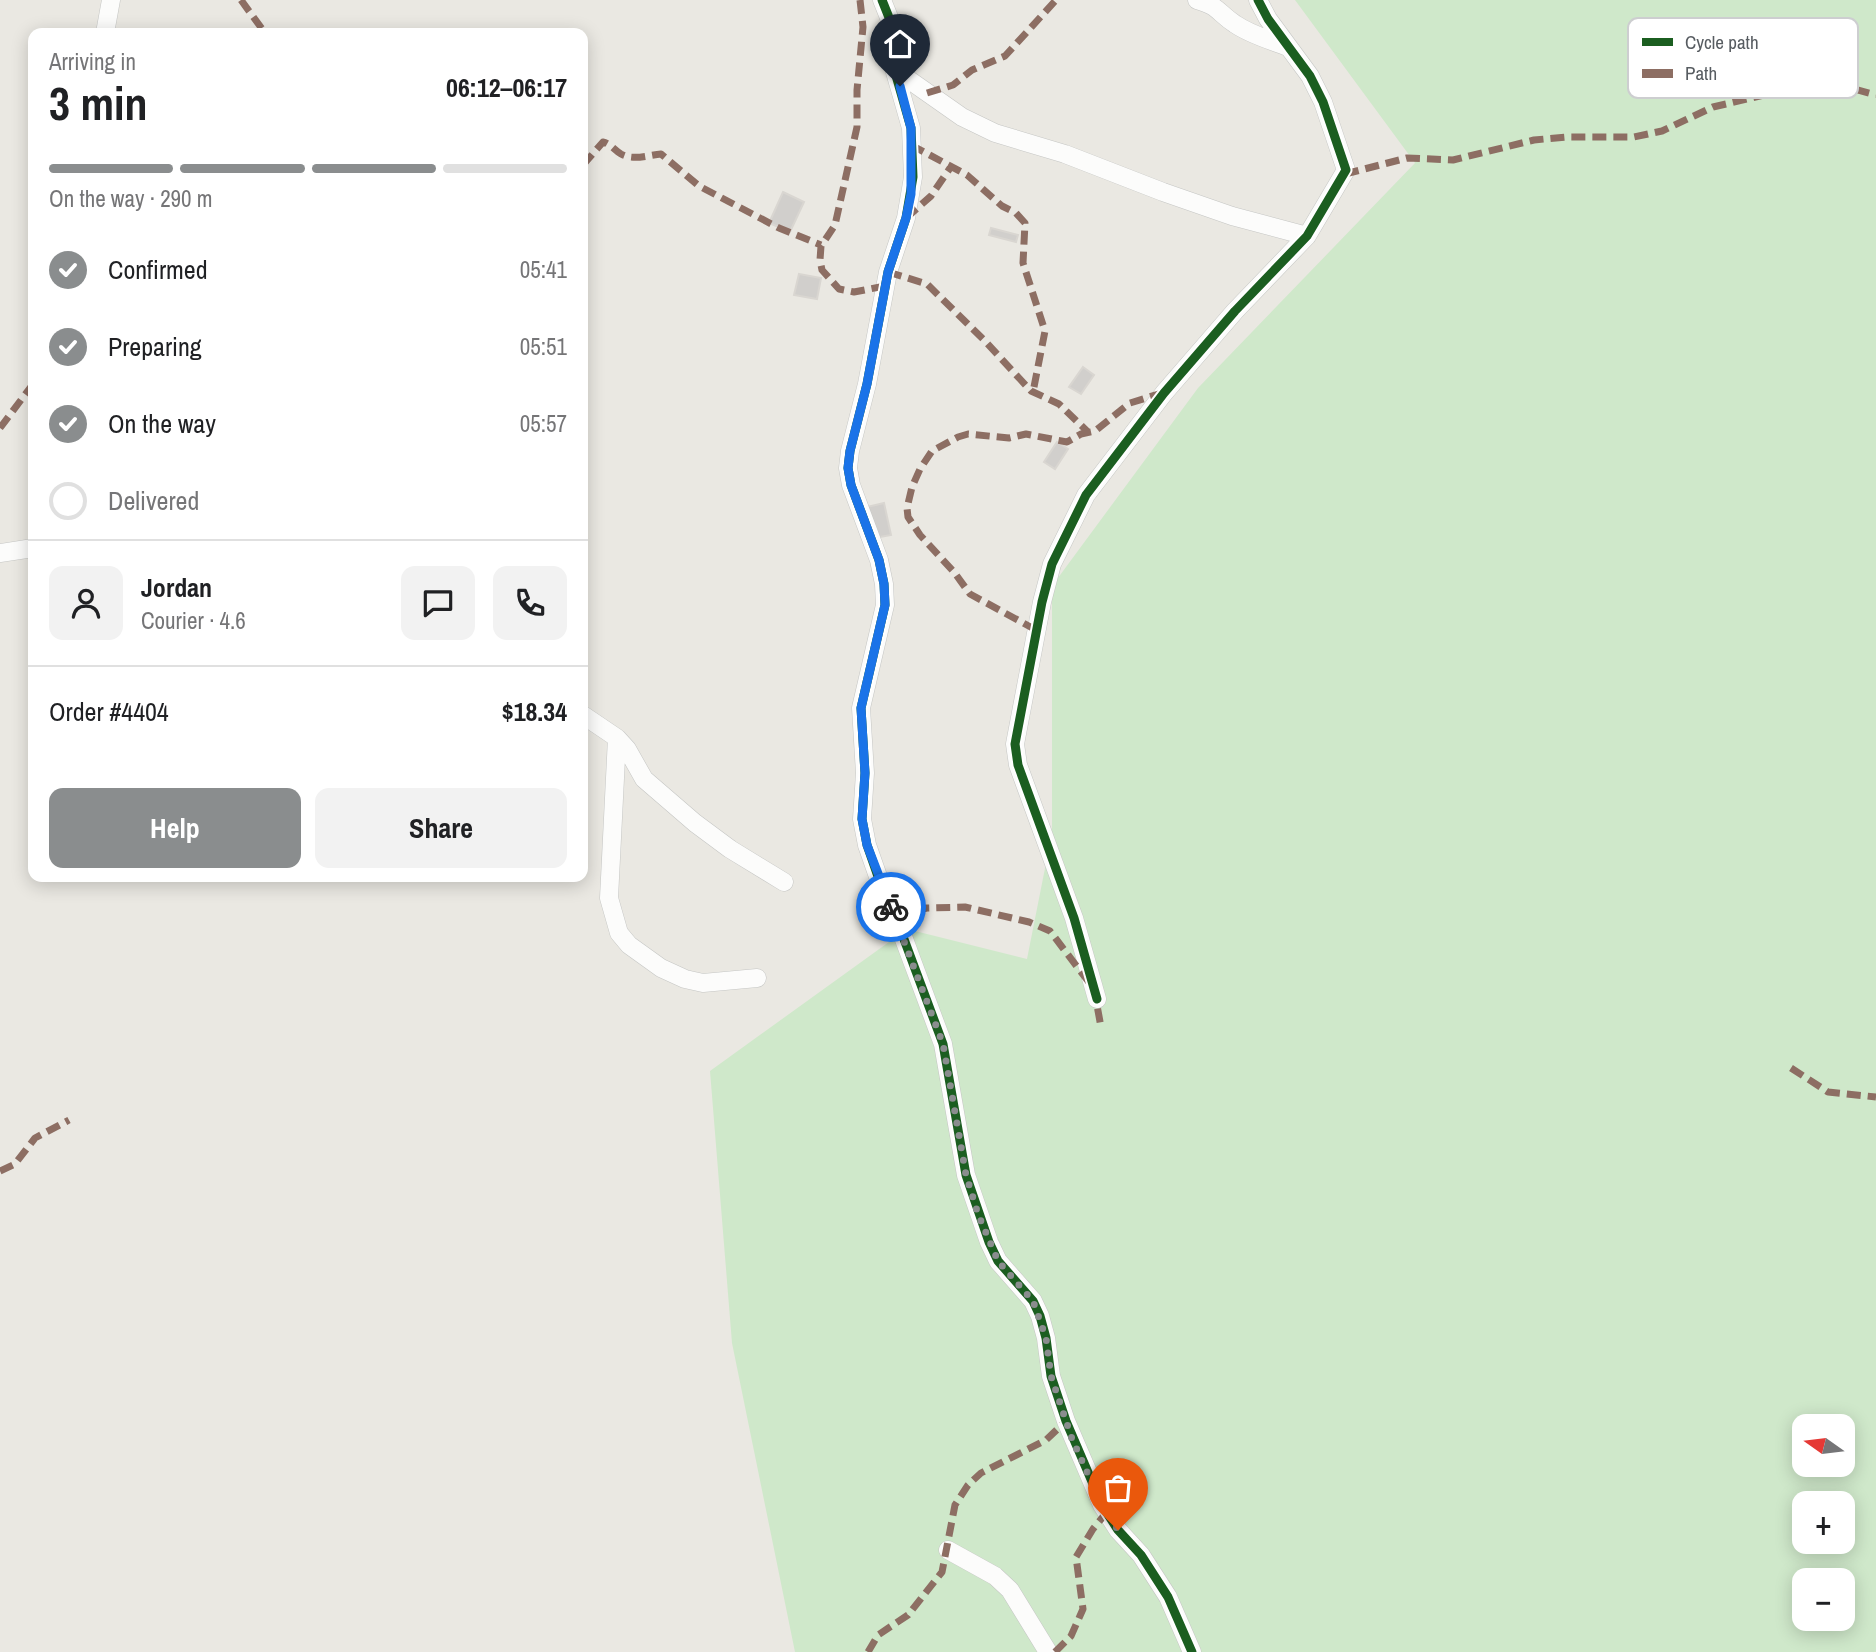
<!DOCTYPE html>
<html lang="en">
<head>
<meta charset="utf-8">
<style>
	:root { --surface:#fff; --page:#f2f2f2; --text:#202124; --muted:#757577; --line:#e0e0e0; --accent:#8a8d8e }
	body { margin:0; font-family:"Archivo Narrow",sans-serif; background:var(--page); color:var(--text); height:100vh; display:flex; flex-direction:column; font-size:26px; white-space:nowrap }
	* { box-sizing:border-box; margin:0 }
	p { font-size:23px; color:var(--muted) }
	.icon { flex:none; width:38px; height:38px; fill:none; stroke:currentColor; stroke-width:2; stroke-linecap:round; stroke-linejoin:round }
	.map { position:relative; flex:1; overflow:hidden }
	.side { position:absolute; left:28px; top:28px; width:560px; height:854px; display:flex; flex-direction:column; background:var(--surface); border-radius:14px; box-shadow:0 4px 18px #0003 }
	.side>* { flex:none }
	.needle { width:46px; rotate:284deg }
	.buttons { position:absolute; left:1792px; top:1414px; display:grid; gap:14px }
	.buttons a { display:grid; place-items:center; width:63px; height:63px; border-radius:14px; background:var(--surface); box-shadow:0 4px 18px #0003; font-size:35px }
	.pin { position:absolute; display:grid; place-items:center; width:60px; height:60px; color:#fff; margin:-72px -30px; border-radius:50% 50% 50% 0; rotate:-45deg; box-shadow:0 0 7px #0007 }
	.pin .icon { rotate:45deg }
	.courier { position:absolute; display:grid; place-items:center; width:70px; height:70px; margin:-35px; border:5px solid #1a73e8; border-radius:50%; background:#fff; color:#222; box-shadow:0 2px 9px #0007 }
	.summary em { font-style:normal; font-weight:700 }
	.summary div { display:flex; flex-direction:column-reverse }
	.summary { display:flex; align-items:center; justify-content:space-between; height:119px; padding:0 21px }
	h1 { font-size:46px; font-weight:700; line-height:52px }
	.bar { display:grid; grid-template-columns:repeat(4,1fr); gap:10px 7px; align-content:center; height:84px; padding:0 21px }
	.bar i { height:9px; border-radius:5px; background:var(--line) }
	.bar .selected { background:var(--accent) }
	.bar p { grid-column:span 4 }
	.line { display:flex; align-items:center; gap:18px; padding:0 21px; border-top:2px solid var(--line) }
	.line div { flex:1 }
	.round { display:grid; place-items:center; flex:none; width:74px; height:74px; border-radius:14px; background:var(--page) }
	ol { padding:0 21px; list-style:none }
	li { display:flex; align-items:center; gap:21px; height:77px }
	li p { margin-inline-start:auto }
	li .icon { padding:7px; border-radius:50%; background:var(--accent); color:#fff; stroke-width:4 }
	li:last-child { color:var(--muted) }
	li i { width:38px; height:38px; border:4px solid var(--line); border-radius:50% }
	.button { display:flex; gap:14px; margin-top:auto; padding:14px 21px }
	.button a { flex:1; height:80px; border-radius:14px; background:var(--accent); color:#fff; font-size:28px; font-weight:700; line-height:80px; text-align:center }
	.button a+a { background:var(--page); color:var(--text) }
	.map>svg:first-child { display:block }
</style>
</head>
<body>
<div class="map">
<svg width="1876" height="1652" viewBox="0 0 1876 1652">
	<rect width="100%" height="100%" fill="#eae8e2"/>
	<path fill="#cfe8ca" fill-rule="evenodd" d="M1295,0H1876V1652H795L732,1343L710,1071L907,929L1027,959L1052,833V586L1198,388L1415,163ZM1804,1426H1843V1465H1804ZM1804,1503H1843V1542H1804ZM1804,1580H1843V1619H1804Z"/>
	<path fill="#d1cfcc" stroke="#d9d6d1" stroke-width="2" d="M783,192L804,202L790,232L769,223Z
		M991,228L1018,235L1016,242L989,235Z
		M799,274L821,278L817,299L794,295Z
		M1083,367L1094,375L1081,394L1069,387Z
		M1057,442L1068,449L1055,469L1044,462Z
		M884,503L891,535L874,538L867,507Z"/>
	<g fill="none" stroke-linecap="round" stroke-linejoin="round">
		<g stroke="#c5c6c4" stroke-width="19">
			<path id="street" d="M882,0L896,35L893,65L911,128L913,177L906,218L888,272L867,384L850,451L848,468L851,485L879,560L884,584L885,605L861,708L865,773L862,819L867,845L881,885L895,915L943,1044L966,1175L989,1242L998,1261L1033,1301L1040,1316L1046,1338L1051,1376L1066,1421L1102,1505L1118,1530L1141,1555L1168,1597L1192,1652
				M1197,0C1219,6 1218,13 1235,24C1251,35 1270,40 1288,47
				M105,33L111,0
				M895,70L962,117L995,133L1065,154L1163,192L1232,216L1307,236
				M0,553L33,548
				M583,715L617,738L627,749L644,779L695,823L730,849L784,882
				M617,738L609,898L619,933L629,945L661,968L685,979L703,983L757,978
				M1097,999L1074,918L1018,765L1015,744L1042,602L1052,564L1086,495L1164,393L1235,311L1307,236L1346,170L1323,102L1310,76L1268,19L1258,0
				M948,1550L995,1576L1010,1590L1048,1652"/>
		</g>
		<use href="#street" stroke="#fcfcfb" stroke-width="18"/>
		<path stroke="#8d6e63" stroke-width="7" stroke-dasharray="14 7" stroke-linecap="butt" d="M241,0L265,33
			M860,0L863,27L857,90V127L835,225L821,246L820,260L822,270L839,289L854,292L885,286
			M927,93L953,85L972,70L1005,56L1056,0
			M911,145L967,175L1002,206L1016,213L1025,223L1023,263L1045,331L1033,392
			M583,165L603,142C610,143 614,150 621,154C634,161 648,155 661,154L699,186L779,228L821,245
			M1345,174L1407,158L1453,160L1534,140L1566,137H1634L1662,131L1713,107L1816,83L1829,82L1876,95
			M906,218L931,196L950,168
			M888,272L927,284L985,341L1031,391L1059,404L1088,432
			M0,428L33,384
			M1036,630L970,594L954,572L920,535L908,517L907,508L912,487L920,469L932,451L958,437L968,434L1009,438L1026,434L1067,442L1081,434L1095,431L1130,403L1162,393
			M895,915L927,908L965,907L1029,922L1050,931L1094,989L1101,1027
			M1791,1068L1828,1092L1876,1097
			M0,1171L15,1164L35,1138L69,1120
			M868,1652L878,1635L908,1615L942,1572L955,1505L968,1485L981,1473L1046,1440L1066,1421
			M1055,1652L1071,1636L1083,1609L1076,1557L1093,1529L1107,1512"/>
		<g stroke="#fff" stroke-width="13">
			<path id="cycleway" d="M882,0L896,35L893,65L911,128L913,177L906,218L888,272L867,384L850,451L848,468L851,485L879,560L884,584L885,605L861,708L865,773L862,819L867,845L881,885L895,915L943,1044L966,1175L989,1242L998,1261L1033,1301L1040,1316L1046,1338L1051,1376L1066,1421L1102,1505L1118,1530L1141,1555L1168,1597L1192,1652
				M1097,999L1074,918L1018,765L1015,744L1042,602L1052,564L1086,495L1164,393L1235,311L1307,236L1346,170L1323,102L1310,76L1268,19L1258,0"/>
		</g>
		<use href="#cycleway" stroke="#1b5e20" stroke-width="9"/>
	</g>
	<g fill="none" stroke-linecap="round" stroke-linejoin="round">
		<path stroke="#8a8d8e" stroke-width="7" stroke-dasharray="0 12.6" d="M891,907L943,1044L966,1175L978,1214L998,1261L1033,1301L1046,1338L1051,1376L1072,1439L1102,1505L1118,1530"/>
		<path stroke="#1a73e8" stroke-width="9" d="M891,907L867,845L862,819L865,773L861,708L885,605L884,584L879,560L851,485L848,468L850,451L867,384L888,272L906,218L911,194V128L900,86"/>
	</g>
	<rect x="1628" y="18" width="230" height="80" rx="10" fill="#fff" stroke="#cdced0" stroke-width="2"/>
	<rect x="1642" y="38" width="31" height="8" fill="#1b5e20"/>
	<rect x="1642" y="69" width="31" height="9" fill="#8d6e63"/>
	<g font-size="19" fill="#575c61">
		<text x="1685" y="49">Cycle path</text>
		<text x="1685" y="80">Path</text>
	</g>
</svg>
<div class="buttons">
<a><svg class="needle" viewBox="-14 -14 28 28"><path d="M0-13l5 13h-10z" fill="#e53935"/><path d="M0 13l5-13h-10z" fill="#757577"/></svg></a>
<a>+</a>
<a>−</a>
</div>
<div class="pin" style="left:1118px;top:1530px;background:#ea580c"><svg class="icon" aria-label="bag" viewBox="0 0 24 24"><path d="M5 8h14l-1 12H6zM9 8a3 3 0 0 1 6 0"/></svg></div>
<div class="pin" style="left:900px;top:86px;background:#1f2937"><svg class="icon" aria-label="home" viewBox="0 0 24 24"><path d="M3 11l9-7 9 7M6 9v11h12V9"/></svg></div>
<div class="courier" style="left:891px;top:907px"><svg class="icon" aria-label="bike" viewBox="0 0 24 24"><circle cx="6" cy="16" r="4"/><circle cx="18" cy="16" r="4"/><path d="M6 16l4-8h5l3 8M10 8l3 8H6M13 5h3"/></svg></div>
<section class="side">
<div class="summary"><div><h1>3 min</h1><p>Arriving in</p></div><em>06:12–06:17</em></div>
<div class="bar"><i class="selected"></i><i class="selected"></i><i class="selected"></i><i></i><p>On the way · 290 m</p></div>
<ol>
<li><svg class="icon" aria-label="check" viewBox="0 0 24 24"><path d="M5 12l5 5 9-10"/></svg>Confirmed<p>05:41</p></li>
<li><svg class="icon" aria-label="check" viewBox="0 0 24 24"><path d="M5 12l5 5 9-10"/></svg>Preparing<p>05:51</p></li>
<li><svg class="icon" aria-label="check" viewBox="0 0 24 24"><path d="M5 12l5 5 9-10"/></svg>On the way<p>05:57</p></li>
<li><i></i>Delivered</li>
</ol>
<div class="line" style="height:126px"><a class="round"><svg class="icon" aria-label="person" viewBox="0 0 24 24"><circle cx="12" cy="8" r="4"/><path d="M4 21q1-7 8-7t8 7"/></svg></a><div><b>Jordan</b><p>Courier · 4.6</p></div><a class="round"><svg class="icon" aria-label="chat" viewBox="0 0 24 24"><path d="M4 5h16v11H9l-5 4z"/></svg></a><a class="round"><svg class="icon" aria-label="phone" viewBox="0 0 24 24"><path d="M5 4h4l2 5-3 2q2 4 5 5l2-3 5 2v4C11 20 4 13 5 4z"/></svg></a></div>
<div class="line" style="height:91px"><div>Order #4404</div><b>$18.34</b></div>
<div class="button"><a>Help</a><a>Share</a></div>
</section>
</div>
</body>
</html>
